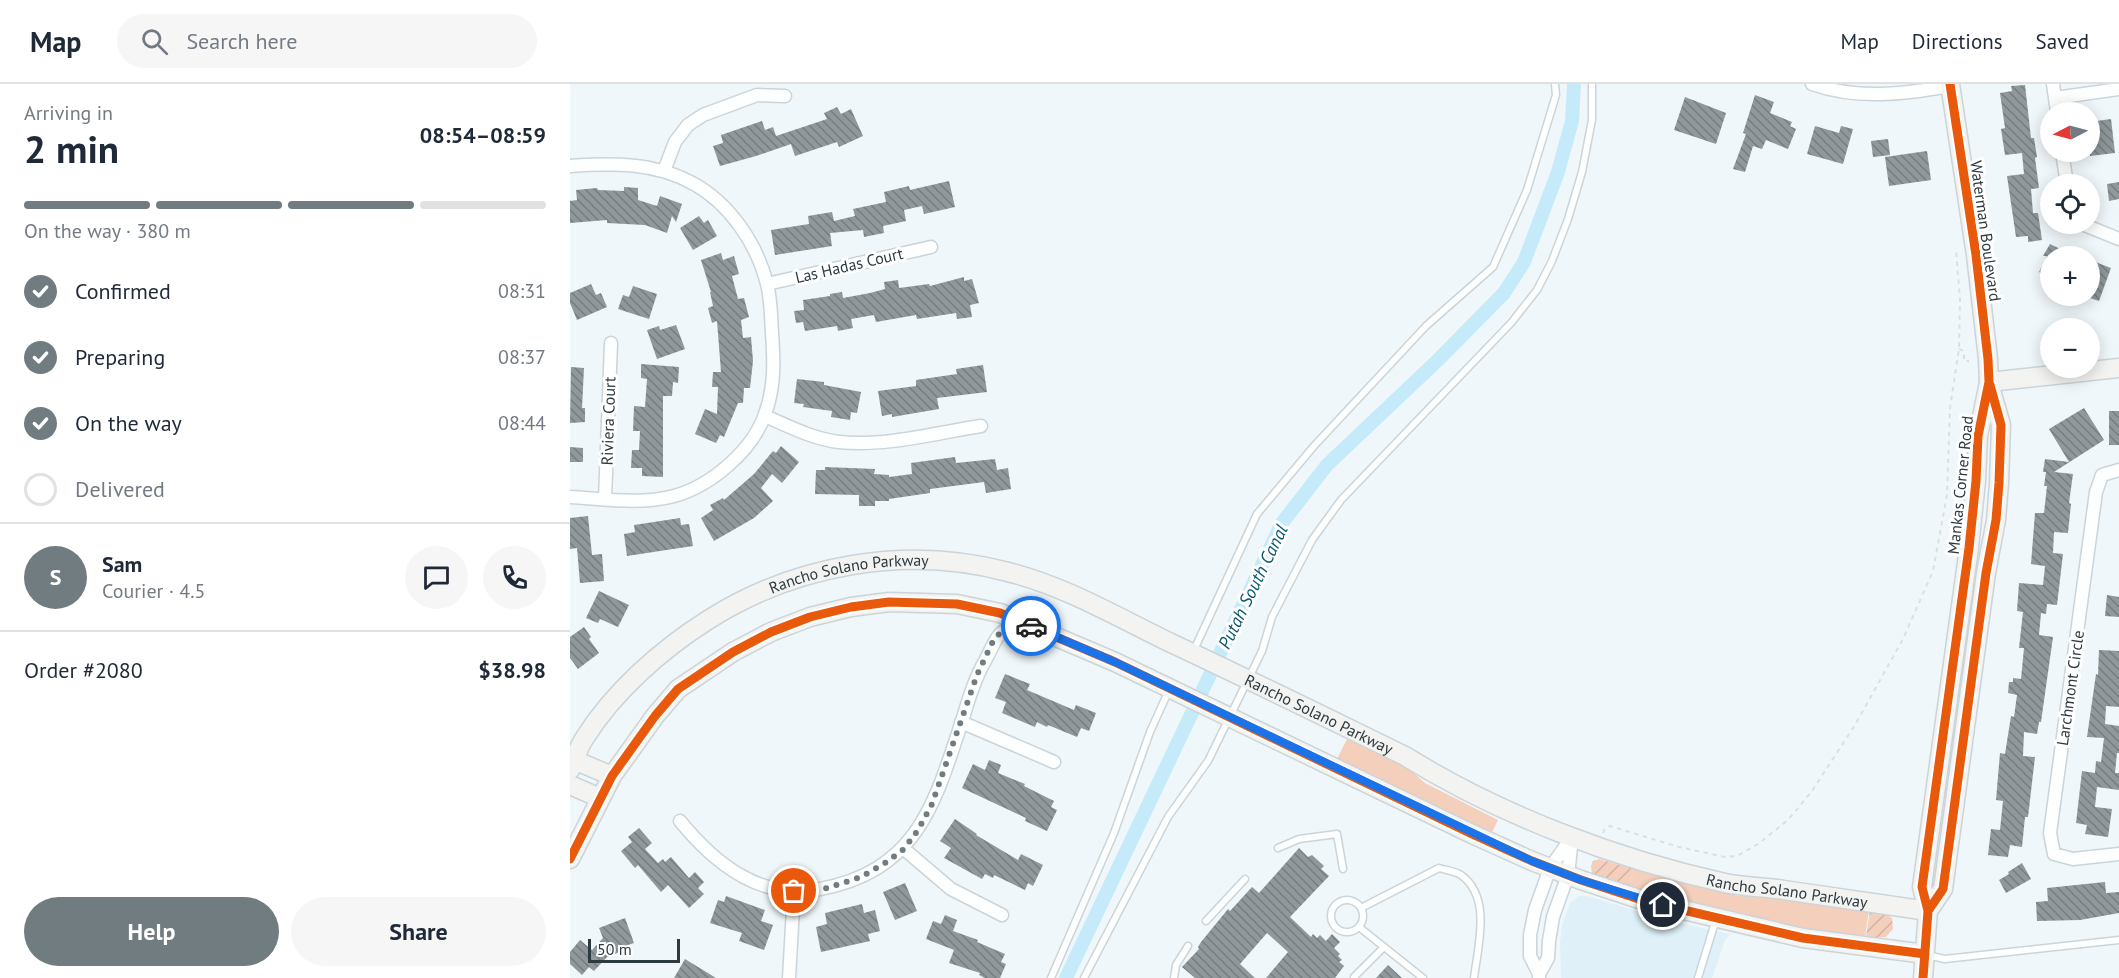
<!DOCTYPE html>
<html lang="en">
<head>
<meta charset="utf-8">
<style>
	:root { --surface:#fff; --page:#f6f6f7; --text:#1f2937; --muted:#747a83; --line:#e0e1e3; --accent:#717c81 }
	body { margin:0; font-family:"PT Sans",sans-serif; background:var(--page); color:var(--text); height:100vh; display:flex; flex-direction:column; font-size:22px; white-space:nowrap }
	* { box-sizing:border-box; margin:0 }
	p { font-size:20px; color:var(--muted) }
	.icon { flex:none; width:33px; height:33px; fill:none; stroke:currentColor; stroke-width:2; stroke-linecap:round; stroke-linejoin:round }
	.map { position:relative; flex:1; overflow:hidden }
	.side { display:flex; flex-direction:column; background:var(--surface); width:570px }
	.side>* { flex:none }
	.needle { width:39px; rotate:264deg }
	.fabs { position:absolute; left:1470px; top:18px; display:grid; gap:12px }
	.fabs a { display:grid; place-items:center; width:60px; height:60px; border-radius:50%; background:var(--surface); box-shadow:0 3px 15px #0003; font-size:30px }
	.scale { position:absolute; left:18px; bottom:15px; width:92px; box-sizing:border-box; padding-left:6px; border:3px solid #2d3a40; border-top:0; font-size:16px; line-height:21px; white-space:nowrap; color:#2d3a40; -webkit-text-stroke:4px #fff; paint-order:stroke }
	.pin { position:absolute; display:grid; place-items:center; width:51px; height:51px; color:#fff; margin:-26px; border:3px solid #fff; border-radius:50%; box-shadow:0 2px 6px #0007 }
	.courier { position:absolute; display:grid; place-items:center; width:60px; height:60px; margin:-30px; border:4px solid #1a73e8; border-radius:50%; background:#fff; color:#222; box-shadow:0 2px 8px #0007 }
	.summary em { font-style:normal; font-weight:800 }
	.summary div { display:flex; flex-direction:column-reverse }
	.summary { display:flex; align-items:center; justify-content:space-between; height:102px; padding:0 24px }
	h1 { font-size:39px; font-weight:800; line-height:45px }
	.bar { display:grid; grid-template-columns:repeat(4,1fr); gap:9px 6px; align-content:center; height:72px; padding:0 24px }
	.bar i { height:8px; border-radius:4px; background:var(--line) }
	.bar .active { background:var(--accent) }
	.bar p { grid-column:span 4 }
	.line { display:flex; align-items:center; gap:15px; padding:0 24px; border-top:2px solid var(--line) }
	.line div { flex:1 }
	.round { display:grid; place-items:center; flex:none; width:63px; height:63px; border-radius:32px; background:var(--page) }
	ol { padding:0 24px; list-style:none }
	li { display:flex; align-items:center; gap:18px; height:66px }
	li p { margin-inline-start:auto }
	li .icon { padding:6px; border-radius:50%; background:var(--accent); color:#fff; stroke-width:4 }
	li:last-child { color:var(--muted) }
	li i { width:33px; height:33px; border:3px solid var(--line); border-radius:50% }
	.cta { display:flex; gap:12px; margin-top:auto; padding:12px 24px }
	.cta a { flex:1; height:69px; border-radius:36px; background:var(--accent); color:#fff; font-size:24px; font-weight:800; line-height:69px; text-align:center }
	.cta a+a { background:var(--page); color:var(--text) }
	header { display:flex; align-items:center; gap:36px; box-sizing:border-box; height:84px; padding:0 30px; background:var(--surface); border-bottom:2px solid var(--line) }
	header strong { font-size:28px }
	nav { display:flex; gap:33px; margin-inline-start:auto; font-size:21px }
	.search { width:420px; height:54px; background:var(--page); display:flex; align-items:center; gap:15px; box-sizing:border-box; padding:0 21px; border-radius:33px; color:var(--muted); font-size:22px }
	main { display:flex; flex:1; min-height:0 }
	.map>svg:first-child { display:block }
</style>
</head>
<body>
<header>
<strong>Map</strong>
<div class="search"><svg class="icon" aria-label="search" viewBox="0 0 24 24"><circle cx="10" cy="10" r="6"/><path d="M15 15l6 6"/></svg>Search here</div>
<nav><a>Map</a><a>Directions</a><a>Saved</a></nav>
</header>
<main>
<section class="side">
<div class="summary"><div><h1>2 min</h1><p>Arriving in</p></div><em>08:54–08:59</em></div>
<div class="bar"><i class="active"></i><i class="active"></i><i class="active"></i><i></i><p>On the way · 380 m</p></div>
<ol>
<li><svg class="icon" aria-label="check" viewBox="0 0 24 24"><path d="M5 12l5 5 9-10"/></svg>Confirmed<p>08:31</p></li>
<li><svg class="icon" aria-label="check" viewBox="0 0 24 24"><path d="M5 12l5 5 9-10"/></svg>Preparing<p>08:37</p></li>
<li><svg class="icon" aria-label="check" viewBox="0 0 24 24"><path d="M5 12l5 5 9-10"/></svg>On the way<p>08:44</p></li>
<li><i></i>Delivered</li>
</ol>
<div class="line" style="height:108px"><b class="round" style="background:var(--accent);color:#fff">S</b><div><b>Sam</b><p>Courier · 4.5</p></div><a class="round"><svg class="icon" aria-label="chat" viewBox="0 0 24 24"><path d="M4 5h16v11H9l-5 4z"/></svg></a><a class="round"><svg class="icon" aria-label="phone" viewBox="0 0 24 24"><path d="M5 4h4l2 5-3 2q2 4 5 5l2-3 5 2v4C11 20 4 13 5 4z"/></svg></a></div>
<div class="line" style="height:78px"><div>Order #2080</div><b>$38.98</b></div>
<div class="cta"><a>Help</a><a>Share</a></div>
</section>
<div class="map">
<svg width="1549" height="894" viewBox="0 0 1549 894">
	<defs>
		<pattern id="garden-furrows" width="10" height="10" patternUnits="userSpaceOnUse" patternTransform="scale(1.5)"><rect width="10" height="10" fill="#f4cfbc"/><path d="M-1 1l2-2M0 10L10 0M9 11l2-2" fill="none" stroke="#d2b2a3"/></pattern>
		<pattern id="building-back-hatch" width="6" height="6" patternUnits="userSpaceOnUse" patternTransform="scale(1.5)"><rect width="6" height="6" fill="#90989c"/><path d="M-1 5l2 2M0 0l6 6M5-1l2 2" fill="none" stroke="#767d81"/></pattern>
	</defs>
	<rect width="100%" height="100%" fill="#f0f7fa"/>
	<path fill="#dff0f8" d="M1010,812H1018L1096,836L1160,850L1155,856L1142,894H991L990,858L992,841L1000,819Z"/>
	<path fill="#f4cfbc" d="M778,653L836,682L855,699L928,736L920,752L766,677Z
		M1064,785L1168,812L1190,811L1299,826L1295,853L1209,841L1058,805Z"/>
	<path fill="url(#garden-furrows)" d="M1029,775L1064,785L1058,805L1022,790L1021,782L1023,777Z
		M1300,826L1315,829L1322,834L1323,845L1316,853H1296Z"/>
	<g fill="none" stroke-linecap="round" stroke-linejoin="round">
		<path stroke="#c5ebfb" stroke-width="14" d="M496,894L712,439L757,381L868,276L934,209L954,178L988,88L1002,37L1004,0"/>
	</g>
	<path fill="url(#building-back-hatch)" d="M1455,1L1461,54H1464L1467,73L1465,74L1469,104L1461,105L1463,129H1468L1472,156L1458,158V152L1446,153L1437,92L1454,90L1452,69L1435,71L1431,45L1435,44L1430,9L1442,7L1441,2Z
		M1185,11L1204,18L1200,29L1222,38L1220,42L1226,45L1218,65L1196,56L1192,65L1183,62L1175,88L1163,85L1176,50L1173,49Z
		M1115,13L1156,29L1146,60L1104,46Z
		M267,23L271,30L281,25L293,52L269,63L267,58L225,72L221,60L186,72L150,82L143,62L153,59L151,51L192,37L195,46L203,43L206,52L257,35L254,29Z
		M1541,35L1545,69L1520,72V38Z
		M1245,42L1269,49L1271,42L1283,45L1273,80L1237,70Z
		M1318,55L1320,71L1303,73L1301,57Z
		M1357,67L1361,96L1319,102L1315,73Z
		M379,97L385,123L354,130L352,122L334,126L336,137L313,142L314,149L294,153L293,146L260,149L262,162L205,171L201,146L239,140L238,132L262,128L264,137L285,132L283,125L316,118L314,108L339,102L340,106Z
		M1549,98V115L1539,117L1537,100Z
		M54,103L68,104V116L87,122L90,112L112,120L106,138L102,132L97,149L75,141L37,139V136L0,139V117L7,116L6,106L27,104L28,106L54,107Z
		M129,132L134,139L138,136L147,152L123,166L110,144Z
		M1480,160L1504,172H1480V194L1469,188L1477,172H1473Z
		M151,169L153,176L164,172L169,190L162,192L168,215L174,214L179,233L171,236L173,254L181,253L183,277L180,304H174L173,319H168L154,353L150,351L146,359L125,350L135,325L147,330L148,303H142L143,288H151L147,237L142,239L138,224L143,222L140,208H141L131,176Z
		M1520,176L1541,184L1529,217L1520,214Z
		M394,193V197L402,195L409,219L400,221L402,233L387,235L386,229L347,235L346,231L306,238L304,231L281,235L283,244L268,247L267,242L235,247L233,238L226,239L224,227L234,226L233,216L260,212V210L272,208L273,214L300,209L315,205L314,198L328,196L329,204L359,200L360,202Z
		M21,200L26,211L31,209L37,223L7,236L0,219V209Z
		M63,202L87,210L79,235L48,225L53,211L59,213Z
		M106,241L115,265L87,275L77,246L89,242L90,246Z
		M71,280L109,283L108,299L103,298L102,312H93V393L72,392V384H61L62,366H69L70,347H63L64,322L75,323L77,295L71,294Z
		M413,281L417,308L367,314L369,325L322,333V330L312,332L308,307L346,302V296L387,290L386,285Z
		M1,283L14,284L12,324H15V338L0,339Z
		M227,295L254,298V301L291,308L287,329L281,328L280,336L261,333L262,327L233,323L234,320L224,319Z
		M1514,324L1534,356L1484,388L1503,390L1499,419L1501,420L1498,449L1484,448L1483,469L1493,470L1487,521L1477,520L1476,530L1471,529L1469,551L1483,553L1471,638H1469L1467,650L1454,648L1453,672L1465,673L1460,716L1458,733H1455L1452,763L1440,761L1438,773L1418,771L1421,745L1430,746L1433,717L1426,716L1430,669L1435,670L1441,632L1444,633L1447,611L1438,609L1439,598H1443V594L1451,595L1454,564H1449L1453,528L1447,527L1449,499L1473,501L1475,482L1461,480L1465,429H1474L1477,402H1474L1476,388H1473L1475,375L1499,378L1479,345Z
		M1539,327H1549V361H1539Z
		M211,362L229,378L212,399L202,390L191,404L203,417L184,434L144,457L131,434L143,426L140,421L153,414L154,416L184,390L203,367L206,369Z
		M0,363L13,364V378H0Z
		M385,373L386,379L425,375L427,386L438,384L441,405L416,409L414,398L360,405V409L319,415V417H305V422H289V411L245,410L246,386H255V383L305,385L304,390L319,391V393L342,390L341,379Z
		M18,432L22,471L32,470L34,497L10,499L7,464L0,465V434Z
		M110,434L111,441L119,440L123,462L57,472L54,450L65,448L64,441Z
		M29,507L59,521L48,543L30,535L28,539L16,534Z
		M1537,511L1549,513V533L1535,532Z
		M14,543L21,553L19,555L29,569L8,585L0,574V553Z
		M1529,566L1549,567V623L1536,622L1535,640L1549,642V669H1547L1545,689H1549V706L1527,703L1525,723L1542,725L1538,753L1515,750L1517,741L1506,739L1512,687L1525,689L1526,677L1531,678L1534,654L1517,653L1526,590L1528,591Z
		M435,590L460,600L457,606L504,626L506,621L526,629L519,647L511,644L507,653L478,641L477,643L467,638L465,643L432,629L436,618L425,614Z
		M419,676L431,681L428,689L455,700L454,702L484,717L481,723L487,726L477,747L455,737L456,734L392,704L403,680L415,686Z
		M385,735L407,750L406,751L448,776L451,770L473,781L463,802L458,799L455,806L424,791L423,794L415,790L412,795L374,774L381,764L370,757Z
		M69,744L82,759L75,765L88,779L93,775L95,778L101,773L119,794L125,788L134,798L128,804L134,810L119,824L98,801L91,808L68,781L65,784L51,767L62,758L58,753Z
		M729,764L738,773L742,771L754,782L751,785L759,792L720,833L741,853L743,850L747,854L750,851L756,857L762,850L770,858L764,864L770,870L768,872L772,876L769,878L774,882L765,894H696L718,868L697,849L670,880L685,894H625L612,883L629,865L628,863L631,858L658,825L660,827L682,803L689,809Z
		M1452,779L1461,795L1436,809L1429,796L1439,790L1438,788Z
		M1535,798L1536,809L1549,808V829L1510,836L1467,837L1466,818L1478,817L1477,804Z
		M335,799L347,827L325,836L313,808Z
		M156,812L195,826L191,837L203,841L194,866L169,857L172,849L140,839L148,816L154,818Z
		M292,820L294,829L305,826L310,847L298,850L300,857L251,868L246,843L257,840L255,829Z
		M375,831L387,836L383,847L408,856L407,858L435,870L431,878L436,880L430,894H415L409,891L410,889L379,879L384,866L356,855L363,837L371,840Z
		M55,834L64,859L58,861L60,864L37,873L24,887L19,883L12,891L0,880V868L10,856L22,866L33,854L29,844Z
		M115,875L146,894H104Z
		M818,881L832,894H806Z"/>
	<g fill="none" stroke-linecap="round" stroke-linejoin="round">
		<g stroke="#cbd4d8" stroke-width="9">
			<path id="lane" d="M623,568L687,430L744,362L856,242L923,183L957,106L986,11L985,0
				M708,764L729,755L767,750L773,785
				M761 832a16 16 0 1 1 32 0a16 16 0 1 1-32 0Z
				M791,824L869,784C875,786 885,787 891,791C922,813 908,862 904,894
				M636,837L675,795
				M789,843L853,894
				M1356,871L1375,875L1549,856
				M784,893L813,864
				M481,894L544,749L580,648L599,606
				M514,894L598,733L638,677L692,567L702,533L742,456L771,416L941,239L967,206L982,177L998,135L1012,88L1022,36V0
				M604,894L606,881L618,862
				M1128,894L1146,835"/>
		</g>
		<g stroke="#cbd4d8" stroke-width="15">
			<path id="street" d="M1242,0C1288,16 1334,10 1380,2
				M1483,0L1487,28
				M1485,14L1549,5
				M1492,68L1497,100
				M0,82C42,79 85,78 124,100C160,120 187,160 197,200C201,215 201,233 202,249C204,277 205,303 195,330C183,366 141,402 104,412C70,421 34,415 0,413
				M94,87L105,58L118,41L133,31L187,11L215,12
				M1512,140L1549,155
				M197,200L361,163
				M195,332C218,342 243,355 269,358C314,363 366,349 411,342
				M1549,386L1532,391L1526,408L1480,749L1484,770L1503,775L1549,770
				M35,415L41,259
				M391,638L484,678
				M110,737C145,780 191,817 250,805C349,786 365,718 393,634C399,614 405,594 416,575C429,551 424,549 453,539
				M334,765L381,805L432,831
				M969,890L960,872V851L965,826L980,784L1002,753
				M219,894L224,807
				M969,894V890L978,874L979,857L983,833L998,791L1002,754"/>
		</g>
		<g stroke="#cbd4d8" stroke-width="21">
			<g id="secondary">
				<path d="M1419,298L1549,284"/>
				<path d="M0,672L4,676L42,692"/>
				<path id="s1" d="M0,686C5,676 8,664 14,655C43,608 92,565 138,536C226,480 337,461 438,488C495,502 549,534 601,559C680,596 757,634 835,672C930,731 1046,775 1155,799C1174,803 1195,803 1214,806C1262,813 1310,820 1358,827"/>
				<path d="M0,701L30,714"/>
				<path d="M0,775L42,692L85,632L108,605L163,568L201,548L240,533L281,523L319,518L387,520L430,529L545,578L902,750L962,777L1011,796L1075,817L1233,854L1355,870"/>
				<path d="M1358,827L1373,805L1416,489L1426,436L1429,399L1431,341L1420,303"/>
				<path d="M1353,894L1358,827L1352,803L1399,464L1406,397L1408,352L1419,298L1418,275L1406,171L1380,0"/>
			</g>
		</g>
		<path stroke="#dcdfe0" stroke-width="2" stroke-dasharray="4.5 4.5" stroke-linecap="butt" d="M1389,265L1394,267V277H1399
			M1033,749L1035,744L1040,742L1109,763L1155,773L1167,772L1188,760L1218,736L1242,707L1285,641L1333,555L1363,487L1377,411L1380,324L1389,265L1390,215L1386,167"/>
		<use href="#lane" stroke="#fdfefe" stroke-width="6"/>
		<use href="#street" stroke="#fdfefe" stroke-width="12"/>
		<use href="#secondary" stroke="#f3f3f2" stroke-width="18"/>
		<g stroke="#fff" stroke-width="13">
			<path id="cycleway" d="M0,775L42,692L85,632L108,605L163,568L201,548L240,533L281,523L319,518L387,520L430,529L545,578L902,750L962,777L1011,796L1075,817L1233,854L1355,870
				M1358,827L1373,805L1416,489L1426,436L1429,399L1431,341L1420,301
				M1353,894L1358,827L1352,803L1399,464L1406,397L1408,352L1419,298L1418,275L1406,171L1380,0"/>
		</g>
		<use href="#cycleway" stroke="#e8590c" stroke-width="9"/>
	</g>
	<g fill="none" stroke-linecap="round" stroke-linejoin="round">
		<path stroke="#717c81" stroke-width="6" stroke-dasharray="0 10.8" d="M224,807H241L254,805L291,793L315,779L334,765L348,746L362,720L407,591L423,557L430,549L440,544L453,539L461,542"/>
		<path stroke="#1a73e8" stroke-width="8" d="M461,542L545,578L962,777L1011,796L1093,821"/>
	</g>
	<g text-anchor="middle" stroke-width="6" stroke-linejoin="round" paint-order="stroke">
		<g font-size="16" fill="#2d3a40" stroke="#fff">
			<text transform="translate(1416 147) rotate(82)" y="6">Waterman Boulevard</text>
			<text transform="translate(279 181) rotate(-13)" y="6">Las Hadas Court</text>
			<text transform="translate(38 337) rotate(-88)" y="6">Riviera Court</text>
			<text transform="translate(1390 401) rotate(-84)" y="6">Mankas Corner Road</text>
			<text dy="6" stroke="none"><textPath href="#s1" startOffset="358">Rancho Solano Parkway</textPath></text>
			<text transform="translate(1500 604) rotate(-82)" y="6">Larchmont Circle</text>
			<text dy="6" stroke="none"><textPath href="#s1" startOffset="862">Rancho Solano Parkway</textPath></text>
			<text dy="6" stroke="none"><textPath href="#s1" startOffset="1366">Rancho Solano Parkway</textPath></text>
		</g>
		<g font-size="18" font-style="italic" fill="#085871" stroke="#fff">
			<text transform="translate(683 503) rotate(-64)" y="6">Putah South Canal</text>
		</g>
	</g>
</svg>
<div class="fabs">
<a><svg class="needle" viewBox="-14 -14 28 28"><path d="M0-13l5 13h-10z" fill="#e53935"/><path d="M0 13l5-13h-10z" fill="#747a83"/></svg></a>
<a><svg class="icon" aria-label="locate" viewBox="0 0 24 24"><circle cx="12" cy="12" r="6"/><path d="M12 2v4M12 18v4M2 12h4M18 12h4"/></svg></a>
<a>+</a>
<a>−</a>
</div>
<div class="scale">50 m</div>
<div class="pin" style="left:224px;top:807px;background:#ea580c"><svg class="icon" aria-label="bag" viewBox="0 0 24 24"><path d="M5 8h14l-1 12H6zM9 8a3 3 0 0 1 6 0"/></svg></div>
<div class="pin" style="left:1093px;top:821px;background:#1f2937"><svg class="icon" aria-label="home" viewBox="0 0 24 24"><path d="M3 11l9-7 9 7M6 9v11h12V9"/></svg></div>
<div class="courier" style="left:461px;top:542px"><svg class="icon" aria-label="car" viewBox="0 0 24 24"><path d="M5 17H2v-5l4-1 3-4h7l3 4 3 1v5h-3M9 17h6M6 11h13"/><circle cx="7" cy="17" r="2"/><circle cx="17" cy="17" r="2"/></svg></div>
</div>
</main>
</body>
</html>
